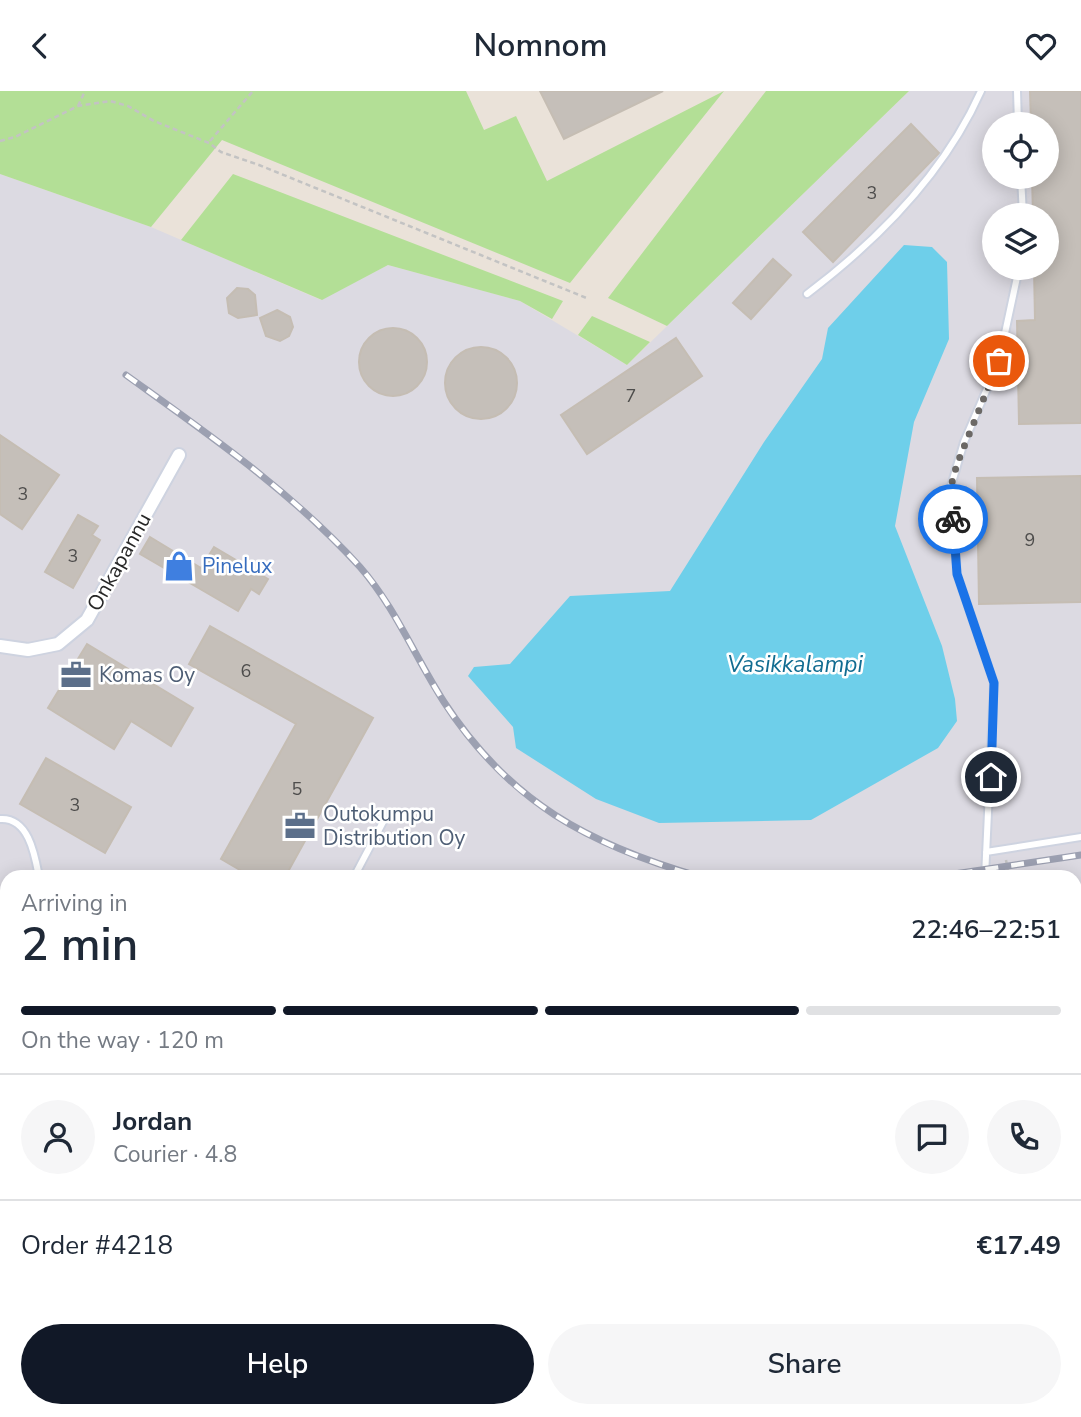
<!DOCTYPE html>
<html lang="en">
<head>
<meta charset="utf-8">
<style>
	:root { --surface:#fff; --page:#f6f6f7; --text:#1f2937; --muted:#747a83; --line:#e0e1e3; --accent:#111827 }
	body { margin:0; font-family:"Nunito Sans",sans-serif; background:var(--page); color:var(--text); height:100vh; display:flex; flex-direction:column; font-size:26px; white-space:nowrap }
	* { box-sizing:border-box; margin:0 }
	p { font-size:23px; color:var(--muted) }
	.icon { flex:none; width:38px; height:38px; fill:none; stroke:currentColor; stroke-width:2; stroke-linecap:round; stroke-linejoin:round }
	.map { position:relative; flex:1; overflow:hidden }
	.details { position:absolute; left:0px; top:779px; width:1082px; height:548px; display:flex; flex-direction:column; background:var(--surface); border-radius:21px 21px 0 0; box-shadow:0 4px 18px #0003 }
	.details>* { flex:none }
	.fabs { position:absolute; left:982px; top:21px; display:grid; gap:14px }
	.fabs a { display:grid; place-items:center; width:77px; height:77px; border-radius:50%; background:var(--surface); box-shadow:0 4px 18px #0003; font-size:35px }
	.pin { position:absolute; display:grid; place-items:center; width:60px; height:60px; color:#fff; margin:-30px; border:4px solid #fff; border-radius:50%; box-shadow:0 2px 7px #0007 }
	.courier { position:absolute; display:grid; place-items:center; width:70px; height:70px; margin:-35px; border:5px solid #1a73e8; border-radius:50%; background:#fff; color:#222; box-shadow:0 2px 9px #0007 }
	.overview em { font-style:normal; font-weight:600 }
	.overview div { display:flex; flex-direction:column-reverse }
	.overview { display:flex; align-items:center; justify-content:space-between; height:119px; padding:0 21px }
	h1 { font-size:46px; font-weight:600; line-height:52px }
	.bar { display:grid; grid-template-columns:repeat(4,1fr); gap:10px 7px; align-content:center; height:84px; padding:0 21px }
	.bar i { height:9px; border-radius:5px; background:var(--line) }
	.bar .on { background:var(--accent) }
	.bar p { grid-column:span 4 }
	.line { display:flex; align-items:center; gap:18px; padding:0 21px; border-top:2px solid var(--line) }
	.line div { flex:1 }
	.round { display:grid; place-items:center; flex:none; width:74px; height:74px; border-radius:37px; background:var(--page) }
	.button { display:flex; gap:14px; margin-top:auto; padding:14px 21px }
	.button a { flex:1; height:80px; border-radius:42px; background:var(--accent); color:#fff; font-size:28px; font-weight:600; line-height:80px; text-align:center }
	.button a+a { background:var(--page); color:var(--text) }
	header { display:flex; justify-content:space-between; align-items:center; height:91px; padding:0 21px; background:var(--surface); font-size:32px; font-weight:600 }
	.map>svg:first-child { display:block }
</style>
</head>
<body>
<header><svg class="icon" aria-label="back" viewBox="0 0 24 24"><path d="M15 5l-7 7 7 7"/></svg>Nomnom<svg class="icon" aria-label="heart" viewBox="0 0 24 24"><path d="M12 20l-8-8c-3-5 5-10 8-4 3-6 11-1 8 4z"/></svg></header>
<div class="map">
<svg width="1081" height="1326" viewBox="0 0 1081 1326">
	<rect width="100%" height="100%" fill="#eae2d9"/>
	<path fill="#dcdae2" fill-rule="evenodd" d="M909,0H1081V832L1075,831L1074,786H7V866L0,867V83L151,136L321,209L388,174L520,210L627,274ZM994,33H1046V86H994ZM994,124H1046V177H994Z"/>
	<path fill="#b3df96" d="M0,0H466L484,39L516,25L547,90L724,0L570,192L222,49L151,136L0,83Z
		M766,0H909L667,235L608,207Z
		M233,83L563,210L552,228L520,210L388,174L322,209L181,149Z
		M592,225L650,251L627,274L578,244Z
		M1075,899L1081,900V1033H1075Z
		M0,934H7V1099L0,1094Z
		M7,1121V1172L0,1161V1124Z
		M1075,1221H1081V1326H612L624,1320H1074Z
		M5,1309L7,1320H30L34,1326H7Z
		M99,1320H256L248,1326H103Z"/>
	<path fill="#6ecfea" d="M904,154L932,156L947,171L949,248L914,331L895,435L942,555L955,608L957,630L938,657L811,729L659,732L596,708L516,657L513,636L468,585L474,576L510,573L570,505L670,500L764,351L822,268L828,237Z"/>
	<path fill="#c5bfb9" stroke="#c5bdb3" stroke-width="2" d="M540,0H663L564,48Z
		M1030,0H1081V332L1019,333L1017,230L1035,229L1034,177H1046V124H1033L1032,86H1046V33H1031Z
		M911,33L939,62L833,171L803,141Z
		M773,168L791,184L751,228L733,212Z
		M237,197L248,198L255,204L257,224L238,227L229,222L227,207Z
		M277,219L290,226L293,236L289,245L280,250L266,245L260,227Z
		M359 271a34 34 0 1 1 68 0a34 34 0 1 1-68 0Z
		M676,247L702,285L587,363L561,324Z
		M445 292a36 36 0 1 1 72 0a36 36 0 1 1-72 0Z
		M0,344L59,384L22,438L0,423Z
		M1081,385V511L979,513L977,387Z
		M78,424L98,435L92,444L100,449L73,497L45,481Z
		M150,446L201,477L214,456L268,488L259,503L251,498L238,520L140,463Z
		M210,535L373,627L285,786H252L221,768L296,633L189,573Z
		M87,553L193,617L171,655L131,630L114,658L48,617Z
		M46,667L131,716L105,762L20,713Z"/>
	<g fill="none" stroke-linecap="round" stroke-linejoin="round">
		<g stroke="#ced3e0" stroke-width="10">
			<path id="lane" d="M1017,0L1018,33
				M1021,86L1023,124
				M807,203C877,150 945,81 981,0
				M0,728C29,726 35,765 39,786
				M986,761L1081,746
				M354,786L384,729
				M985,786L994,592L957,483L951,395L964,351L999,270L1019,177"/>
		</g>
		<g stroke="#ced3e0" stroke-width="16">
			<path id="street" d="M0,555L28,559L58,553L87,529L179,364
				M0,1112L7,1110
				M1074,1123H1081
				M0,1292H7
				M401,1326L410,1320"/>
		</g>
		<g stroke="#ced3e0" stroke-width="21">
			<path id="secondary" d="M1074,844L1081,846
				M0,883H7
				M0,1236L7,1247
				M45,1320L49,1326
				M62,1320L66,1326"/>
		</g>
		<path stroke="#c3c3c3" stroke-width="2.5" stroke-dasharray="5 3.5" stroke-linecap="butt" d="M78,15L85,0
			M0,50L15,46L78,15L110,10L128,15L154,30L209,52L221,61L259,74L589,208
			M210,50L253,0
			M1006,769L1009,786
			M1074,870L1081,872
			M0,927H7
			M1074,1003L1081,1004
			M0,1172L7,1183
			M0,1262L7,1274
			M1074,1266H1081
			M96,1320L100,1326
			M709,1320L719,1326
			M819,1320V1323L826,1326
			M888,1320L894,1326
			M977,1320L986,1326
			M665,1326L675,1320
			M724,1326L730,1320
			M815,1326L825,1320
			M934,1326L945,1320"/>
		<use href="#lane" stroke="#fff" stroke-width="6"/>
		<use href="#street" stroke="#fff" stroke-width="12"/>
		<use href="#secondary" stroke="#fff" stroke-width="18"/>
		<g stroke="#9ca0b1" stroke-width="7">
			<path id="rail" d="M126,284C208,343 291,400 360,476C395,516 415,566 444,611C509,711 589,754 701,786
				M934,786L1081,764"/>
		</g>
		<use href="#rail" stroke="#fff" stroke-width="4.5" stroke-dasharray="13" stroke-linecap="butt"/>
	</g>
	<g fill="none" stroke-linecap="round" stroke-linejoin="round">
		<path stroke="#6b6865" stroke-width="7" stroke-dasharray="0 12.6" d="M953,428L951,395L957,373L999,270"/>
		<path stroke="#1a73e8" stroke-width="9" d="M953,428L957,483L994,592L991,686"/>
	</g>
	<defs>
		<g id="shop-bare" transform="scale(2.415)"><path d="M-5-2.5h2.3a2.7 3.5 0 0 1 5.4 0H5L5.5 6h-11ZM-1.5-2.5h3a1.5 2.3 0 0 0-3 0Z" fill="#3f7fe0" stroke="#fff" stroke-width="2.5" paint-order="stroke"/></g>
		<g id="office-bare" transform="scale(2.415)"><path d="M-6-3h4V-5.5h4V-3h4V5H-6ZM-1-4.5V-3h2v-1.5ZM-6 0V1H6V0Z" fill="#5c6f8a" stroke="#fff" stroke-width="2.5" paint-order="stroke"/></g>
	</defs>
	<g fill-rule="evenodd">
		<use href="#shop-bare" x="179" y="475"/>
		<use href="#office-bare" x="76" y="584"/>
		<use href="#office-bare" x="300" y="735"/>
	</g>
	<g text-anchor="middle" stroke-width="5" stroke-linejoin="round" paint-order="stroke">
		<g font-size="18" fill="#4e4d4c">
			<text x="872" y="108">3</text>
			<text x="631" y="311">7</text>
			<text x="23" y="409">3</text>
			<text x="1030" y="455">9</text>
			<text x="73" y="471">3</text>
			<text x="246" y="586">6</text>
			<text x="297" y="704">5</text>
			<text x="75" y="720">3</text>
		</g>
		<g font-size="21" fill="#272727" stroke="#fff">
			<text transform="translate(119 471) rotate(-61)" y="7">Onkapannu</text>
		</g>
		<g font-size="21" fill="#366cbe" stroke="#fff" text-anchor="start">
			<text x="202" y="482">Pinelux</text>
		</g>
		<g font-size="21" fill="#4e5e75" stroke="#fff" text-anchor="start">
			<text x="99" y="591">Komas Oy</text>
			<text x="323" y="730">Outokumpu<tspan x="323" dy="24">Distribution Oy</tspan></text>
		</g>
		<g font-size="23" font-style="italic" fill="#116c91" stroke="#fff">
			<text x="795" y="581">Vasikkalampi</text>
		</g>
	</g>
</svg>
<div class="fabs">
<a><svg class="icon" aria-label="locate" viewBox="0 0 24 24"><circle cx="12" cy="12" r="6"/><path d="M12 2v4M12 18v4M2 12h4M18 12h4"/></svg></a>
<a><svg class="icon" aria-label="layers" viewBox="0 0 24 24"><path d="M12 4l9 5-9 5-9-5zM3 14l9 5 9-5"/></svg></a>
</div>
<div class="pin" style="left:999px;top:270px;background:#ea580c"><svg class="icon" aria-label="bag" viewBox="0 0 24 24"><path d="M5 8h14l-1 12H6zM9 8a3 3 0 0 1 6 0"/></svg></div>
<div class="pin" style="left:991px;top:686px;background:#1f2937"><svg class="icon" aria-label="home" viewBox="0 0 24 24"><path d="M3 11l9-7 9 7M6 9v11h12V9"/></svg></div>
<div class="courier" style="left:953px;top:428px"><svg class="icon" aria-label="bike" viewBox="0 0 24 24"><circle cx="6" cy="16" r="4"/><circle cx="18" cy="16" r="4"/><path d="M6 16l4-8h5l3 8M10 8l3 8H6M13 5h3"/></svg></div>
<section class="details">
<div class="overview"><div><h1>2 min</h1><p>Arriving in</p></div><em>22:46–22:51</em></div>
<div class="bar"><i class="on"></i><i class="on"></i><i class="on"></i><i></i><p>On the way · 120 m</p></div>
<div class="line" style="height:126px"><a class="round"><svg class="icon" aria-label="person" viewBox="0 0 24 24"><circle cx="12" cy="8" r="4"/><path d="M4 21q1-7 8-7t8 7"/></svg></a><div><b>Jordan</b><p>Courier · 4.8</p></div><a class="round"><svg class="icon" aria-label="chat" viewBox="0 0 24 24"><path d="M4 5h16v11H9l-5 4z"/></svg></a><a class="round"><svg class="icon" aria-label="phone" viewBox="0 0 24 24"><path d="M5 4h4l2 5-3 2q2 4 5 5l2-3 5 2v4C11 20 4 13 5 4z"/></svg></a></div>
<div class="line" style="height:91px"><div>Order #4218</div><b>€17.49</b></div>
<div class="button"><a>Help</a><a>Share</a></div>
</section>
</div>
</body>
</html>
